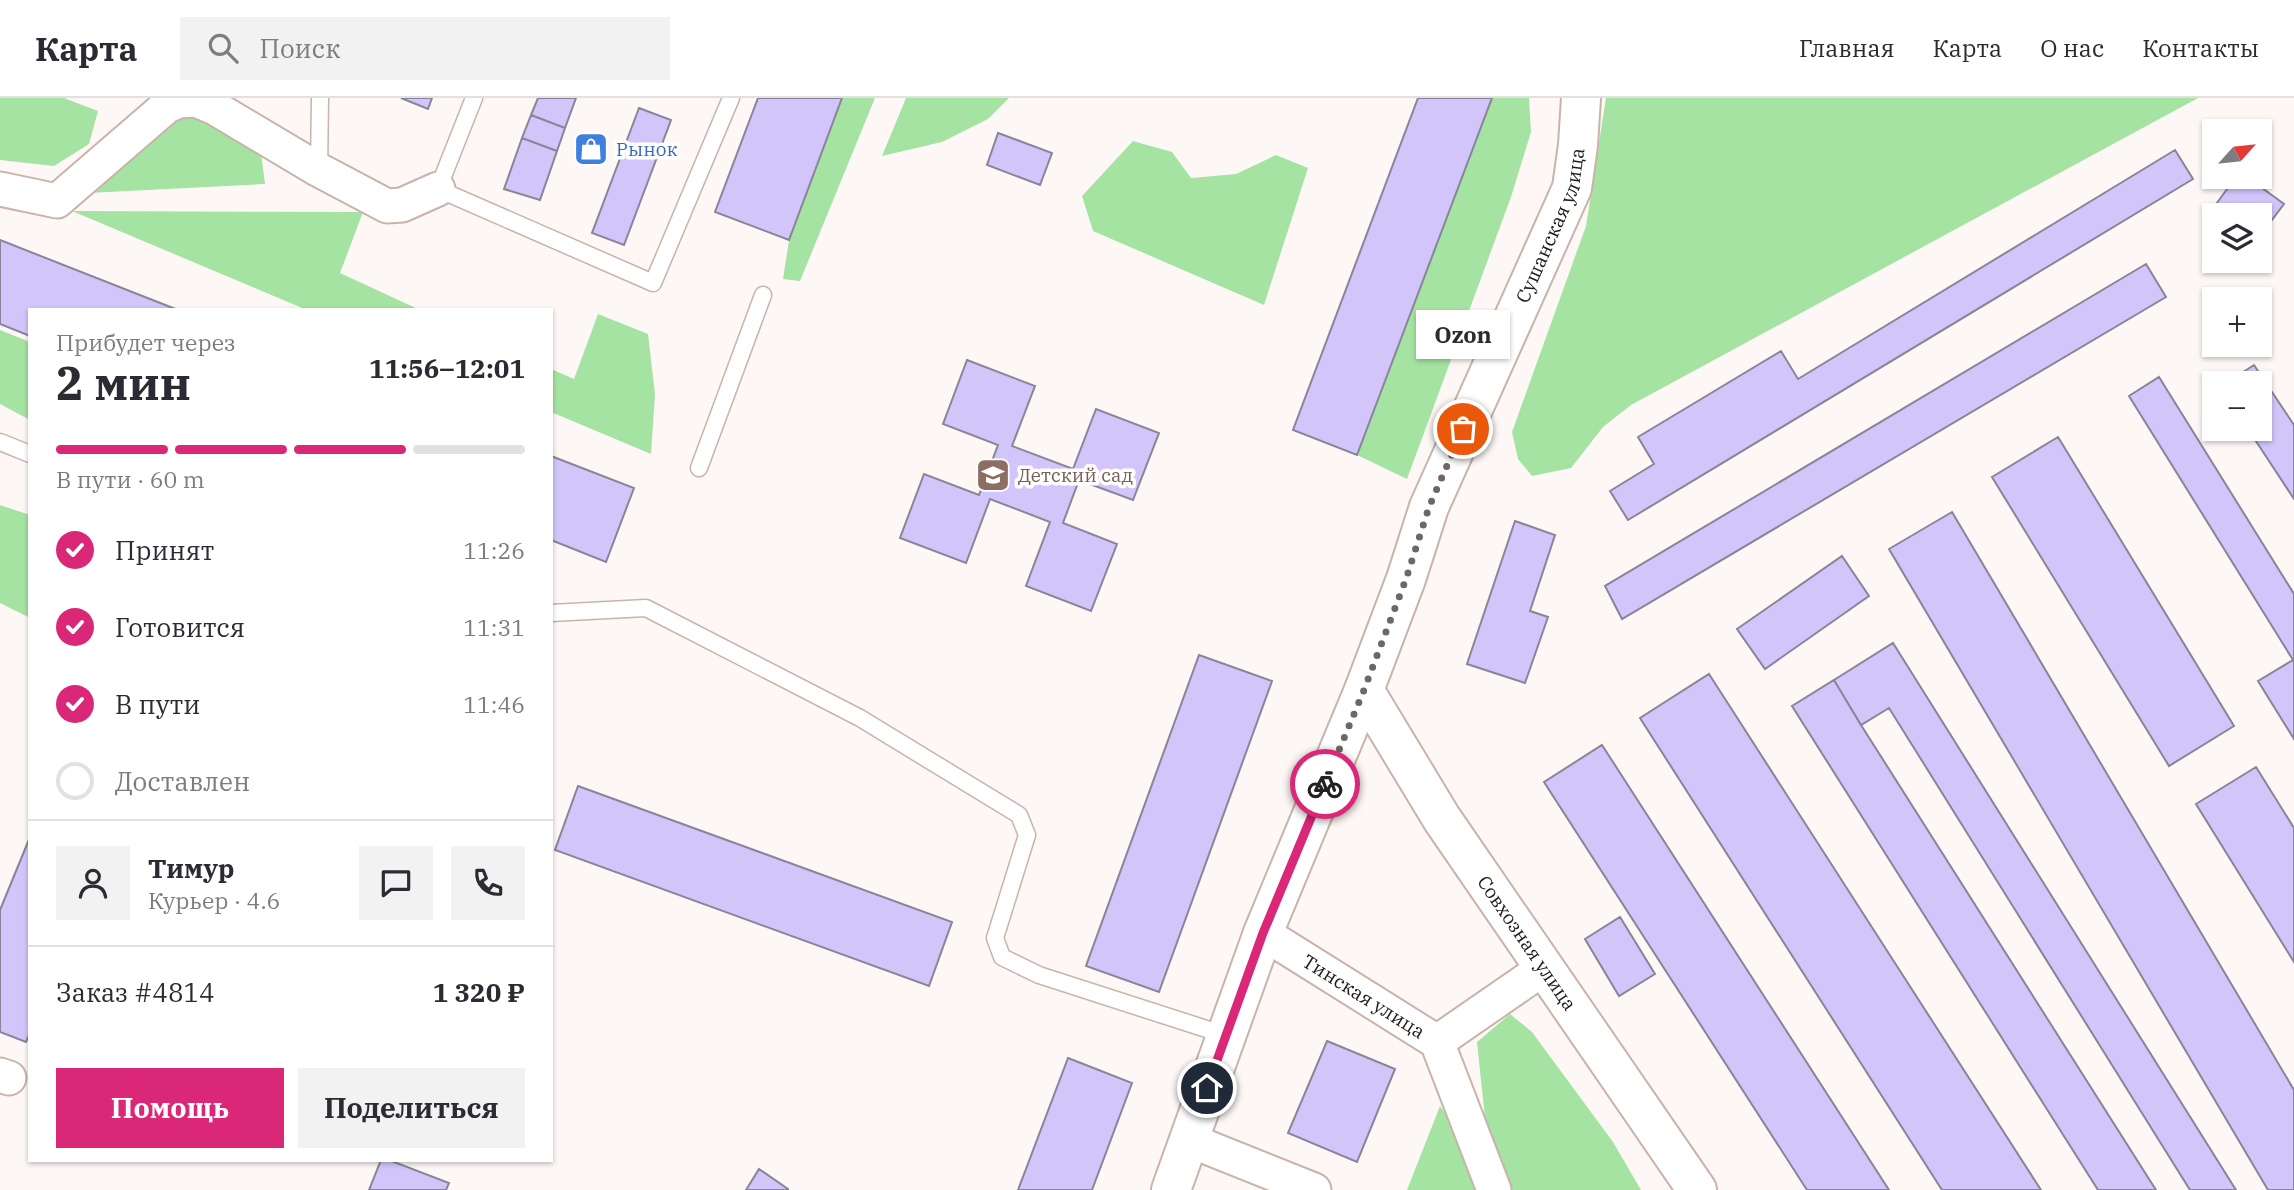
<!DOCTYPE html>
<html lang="ru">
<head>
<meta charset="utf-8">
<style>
	:root { --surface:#fff; --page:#f2f2f3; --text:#2b2b33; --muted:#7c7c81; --line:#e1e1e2; --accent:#db2777 }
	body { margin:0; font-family:"IBM Plex Serif",serif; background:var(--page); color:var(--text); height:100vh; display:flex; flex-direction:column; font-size:26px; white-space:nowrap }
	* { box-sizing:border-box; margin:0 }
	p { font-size:23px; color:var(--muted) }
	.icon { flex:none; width:38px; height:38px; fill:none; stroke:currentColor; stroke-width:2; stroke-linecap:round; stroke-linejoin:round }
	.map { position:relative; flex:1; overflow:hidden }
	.panel { position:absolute; left:28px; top:210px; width:525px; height:854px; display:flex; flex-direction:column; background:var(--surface); border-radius:0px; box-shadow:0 2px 5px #0004 }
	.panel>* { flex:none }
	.needle { width:46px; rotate:63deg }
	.buttons { position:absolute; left:2202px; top:21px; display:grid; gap:14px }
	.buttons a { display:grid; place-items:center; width:70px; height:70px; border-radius:0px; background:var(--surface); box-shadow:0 2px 5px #0004; font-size:35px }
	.pin { position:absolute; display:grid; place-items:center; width:60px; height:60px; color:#fff; margin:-30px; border:4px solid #fff; border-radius:50%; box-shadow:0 2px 7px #0007 }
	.courier { position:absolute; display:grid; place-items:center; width:70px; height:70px; margin:-35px; border:5px solid #db2777; border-radius:50%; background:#fff; color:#222; box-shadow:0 2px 9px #0007 }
	.bubble { position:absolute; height:49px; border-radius:0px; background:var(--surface); box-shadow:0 2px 5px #0004; font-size:23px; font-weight:700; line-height:49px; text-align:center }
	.head em { font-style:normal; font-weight:700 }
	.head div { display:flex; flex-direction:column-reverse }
	.head { display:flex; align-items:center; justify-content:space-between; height:119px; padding:0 28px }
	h1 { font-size:46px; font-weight:700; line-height:52px }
	.bar { display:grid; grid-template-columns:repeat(4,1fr); gap:10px 7px; align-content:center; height:84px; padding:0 28px }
	.bar i { height:9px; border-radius:5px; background:var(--line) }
	.bar .active { background:var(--accent) }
	.bar p { grid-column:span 4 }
	.line { display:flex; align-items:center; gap:18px; padding:0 28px; border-top:2px solid var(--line) }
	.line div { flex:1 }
	.round { display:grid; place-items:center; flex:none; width:74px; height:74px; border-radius:0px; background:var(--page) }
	ol { padding:0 28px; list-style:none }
	li { display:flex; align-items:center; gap:21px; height:77px }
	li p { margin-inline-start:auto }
	li .icon { padding:7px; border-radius:50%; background:var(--accent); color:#fff; stroke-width:4 }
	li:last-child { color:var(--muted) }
	li i { width:38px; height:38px; border:4px solid var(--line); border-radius:50% }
	.button { display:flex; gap:14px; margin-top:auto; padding:14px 28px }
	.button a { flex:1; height:80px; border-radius:0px; background:var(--accent); color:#fff; font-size:28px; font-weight:700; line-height:80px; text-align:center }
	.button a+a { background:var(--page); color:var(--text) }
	header { display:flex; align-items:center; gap:42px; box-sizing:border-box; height:98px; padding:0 35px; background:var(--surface); border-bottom:2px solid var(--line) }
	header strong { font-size:33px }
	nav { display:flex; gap:38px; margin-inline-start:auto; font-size:24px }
	.search { width:490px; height:63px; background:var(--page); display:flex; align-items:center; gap:18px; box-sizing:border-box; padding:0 24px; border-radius:0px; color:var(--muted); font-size:26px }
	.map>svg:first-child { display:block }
</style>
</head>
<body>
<header>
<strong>Карта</strong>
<div class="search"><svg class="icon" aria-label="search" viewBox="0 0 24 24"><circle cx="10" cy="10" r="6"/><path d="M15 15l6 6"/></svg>Поиск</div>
<nav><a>Главная</a><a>Карта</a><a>О нас</a><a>Контакты</a></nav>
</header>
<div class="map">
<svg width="2294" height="1092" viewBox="0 0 2294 1092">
	<rect width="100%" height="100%" fill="#fdf8f6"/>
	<path fill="#a5e3a2" d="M0,0H64L98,13L89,46L54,68L0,62Z
		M842,0H875L800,183L783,181L789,142Z
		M906,0H1009L988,21L942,44L882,58Z
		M1492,0H1529L1531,34L1511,99L1407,381L1357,357Z
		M1606,0H2198L1631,307L1603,329L1571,370L1532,378L1518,361L1512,334L1586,128Z
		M172,18L213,22L261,55L265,86L88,95Z
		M1133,43L1172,54L1191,80L1236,76L1276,57L1308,70L1264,207L1093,133L1082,98Z
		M72,113L363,114L340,175L420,212H307Z
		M598,216L648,236L655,296L651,356L551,314V271L574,281Z
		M0,232L30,244V322L0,306Z
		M0,407L30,417V520L0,505Z
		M1510,916L1532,934L1613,1044L1641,1092H1509L1486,1030L1477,944Z
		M1440,1008L1461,1038L1481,1092H1407Z"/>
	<path fill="#d1c5fa" stroke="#898598" stroke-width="2" d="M401,0H432L428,11Z
		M538,0H576L565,30L531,17Z
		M758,0H842L789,142L715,114Z
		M1418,0H1492L1357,357L1293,332Z
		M639,10L671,22L624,147L592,135Z
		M531,17L565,30L557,53L522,40Z
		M998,35L1052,55L1040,87L987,67Z
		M522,40L557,53L540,102L504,91Z
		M2175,52L2193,81L1628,422L1610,393L1654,366L1638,339L1781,253L1798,281Z
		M2236,79H2247L2284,106L2259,139V117H2214V121L2208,117Z
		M0,142L178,212H30V238L0,226Z
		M2146,166L2166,199L1622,521L1605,488Z
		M967,262L1035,288L1012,348L1073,371L1096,311L1159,335L1133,402L1079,382L1063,425L1117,446L1091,513L1026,488L1050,424L990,401L966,465L900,440L924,376L979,397L998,347L943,326Z
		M2254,267L2294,327V401L2248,331H2259V285H2226Z
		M2159,279L2294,496V641L2258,583L2293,562L2129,298Z
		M2058,339L2234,628L2169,668L1992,379Z
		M551,358L634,390L606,464L551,442Z
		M1952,414L2294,992V1092H2268L1889,451Z
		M1515,423L1555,437L1530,513L1548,519L1525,585L1467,566Z
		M1842,458L1869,498L1765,571L1737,531Z
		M1893,545L2236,1092H2190L1889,610L1861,627L1834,582Z
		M1199,557L1272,583L1159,894L1086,868Z
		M1709,576L2041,1092H1942L1640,620Z
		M1834,582L1861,627L2156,1092H2098L1792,608Z
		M1602,647L1889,1092H1807L1544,684Z
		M2256,669L2294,730V864L2196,706Z
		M578,688L952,824L929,888L555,752Z
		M30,739V935L26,944L0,934V812Z
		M1620,819L1655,876L1619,898L1585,841Z
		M1327,943L1395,971L1357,1064L1288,1035Z
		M1068,960L1132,985L1092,1092H1018Z
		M381,1062H389L449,1085L446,1092H369Z
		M759,1071L788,1091V1092H746Z"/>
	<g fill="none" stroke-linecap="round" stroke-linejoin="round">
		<g stroke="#c9b3aa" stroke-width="19">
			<path id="lane" d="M474,0L438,91L653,185L731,0
				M319,72L320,0
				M0,344L30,356
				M699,370L763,197
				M551,515L646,510L860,620L1019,717L1027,737L995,840L1002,859L1039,877L1225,937"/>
		</g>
		<g stroke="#c9b3aa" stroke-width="37">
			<g id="street">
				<path d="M0,91L57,103L167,8L179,3L196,2L215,10L319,72L387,108L402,107L438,91"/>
				<path id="s1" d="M1263,835L1437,944L1494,1092"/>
				<path d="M1437,944L1544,870"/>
				<path d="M0,977L9,980"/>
				<path d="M1189,1042L1314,1092"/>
			</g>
		</g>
		<g stroke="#c9b3aa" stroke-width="42">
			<g id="secondary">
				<path id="s2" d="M1364,592L1442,721L1697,1092"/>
				<path id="s3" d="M1171,1092L1263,835L1364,592L1406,481L1429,409L1572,90L1578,47L1581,0"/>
			</g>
		</g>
		<use href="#lane" stroke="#fff" stroke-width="16"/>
		<use href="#street" stroke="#fff" stroke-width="33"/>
		<use href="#secondary" stroke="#fff" stroke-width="38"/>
	</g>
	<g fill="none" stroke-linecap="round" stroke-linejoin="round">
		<path stroke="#6e6764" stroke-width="7" stroke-dasharray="0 12.6" d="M1325,686L1364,592L1406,481L1429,409L1463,331"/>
		<path stroke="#db2777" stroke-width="9" d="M1207,990L1263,835L1325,686"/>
	</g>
	<defs>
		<g id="shop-square" transform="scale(1.75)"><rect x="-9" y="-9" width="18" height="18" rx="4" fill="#3f7fe0" stroke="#fff"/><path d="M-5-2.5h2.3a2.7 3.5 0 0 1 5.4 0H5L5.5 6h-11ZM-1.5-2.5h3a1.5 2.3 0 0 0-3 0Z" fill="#fff"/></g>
		<g id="school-square" transform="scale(1.75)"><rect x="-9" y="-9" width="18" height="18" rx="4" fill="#8d6e63" stroke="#fff"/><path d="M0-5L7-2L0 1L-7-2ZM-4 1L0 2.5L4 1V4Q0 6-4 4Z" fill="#fff"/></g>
	</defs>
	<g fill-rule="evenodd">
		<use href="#shop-square" x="591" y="51"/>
		<use href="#school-square" x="993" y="377"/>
	</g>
	<g text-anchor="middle" stroke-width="7" stroke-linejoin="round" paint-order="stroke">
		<g font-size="19" fill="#366cbe" stroke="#fff" text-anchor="start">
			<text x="616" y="58">Рынок</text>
		</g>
		<g font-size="19" fill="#211916" stroke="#fff">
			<text dy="7" stroke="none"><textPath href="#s3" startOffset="1038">Сушанская улица</textPath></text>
			<text dy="7" stroke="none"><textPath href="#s2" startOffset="301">Совхозная улица</textPath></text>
			<text dy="7" stroke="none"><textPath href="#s1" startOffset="119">Тинская улица</textPath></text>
		</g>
		<g font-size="19" fill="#785e54" stroke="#fff" text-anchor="start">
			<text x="1018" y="384">Детский сад</text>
		</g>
	</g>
</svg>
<div class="buttons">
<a><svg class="needle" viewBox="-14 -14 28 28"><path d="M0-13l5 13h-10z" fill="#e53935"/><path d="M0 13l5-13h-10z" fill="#7c7c81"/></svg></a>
<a><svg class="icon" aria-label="layers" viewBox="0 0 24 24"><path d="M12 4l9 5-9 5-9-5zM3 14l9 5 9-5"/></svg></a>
<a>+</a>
<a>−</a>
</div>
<div class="pin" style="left:1463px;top:331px;background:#ea580c"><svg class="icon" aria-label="bag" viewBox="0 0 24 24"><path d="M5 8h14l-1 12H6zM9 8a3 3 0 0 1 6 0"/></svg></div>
<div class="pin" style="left:1207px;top:990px;background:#1f2937"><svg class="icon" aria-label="home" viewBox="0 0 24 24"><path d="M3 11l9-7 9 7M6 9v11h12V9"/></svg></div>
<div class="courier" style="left:1325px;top:686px"><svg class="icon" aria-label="bike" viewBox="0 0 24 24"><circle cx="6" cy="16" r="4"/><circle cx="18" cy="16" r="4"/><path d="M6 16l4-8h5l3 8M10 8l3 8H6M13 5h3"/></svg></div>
<div class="bubble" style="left:1416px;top:212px;width:94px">Ozon</div>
<section class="panel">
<div class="head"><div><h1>2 мин</h1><p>Прибудет через</p></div><em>11:56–12:01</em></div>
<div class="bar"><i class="active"></i><i class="active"></i><i class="active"></i><i></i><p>В пути · 60 m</p></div>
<ol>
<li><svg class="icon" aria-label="check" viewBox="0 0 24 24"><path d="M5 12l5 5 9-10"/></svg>Принят<p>11:26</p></li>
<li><svg class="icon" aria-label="check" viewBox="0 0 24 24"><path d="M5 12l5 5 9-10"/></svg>Готовится<p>11:31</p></li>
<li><svg class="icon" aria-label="check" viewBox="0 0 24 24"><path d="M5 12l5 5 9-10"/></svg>В пути<p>11:46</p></li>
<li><i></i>Доставлен</li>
</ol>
<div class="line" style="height:126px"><a class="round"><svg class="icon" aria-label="person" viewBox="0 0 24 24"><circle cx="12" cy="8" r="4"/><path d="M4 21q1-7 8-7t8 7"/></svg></a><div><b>Тимур</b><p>Курьер · 4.6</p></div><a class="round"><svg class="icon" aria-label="chat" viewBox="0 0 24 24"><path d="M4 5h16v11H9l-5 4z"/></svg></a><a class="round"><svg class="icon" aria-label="phone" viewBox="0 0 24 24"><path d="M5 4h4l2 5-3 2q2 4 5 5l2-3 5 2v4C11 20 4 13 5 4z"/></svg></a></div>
<div class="line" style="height:91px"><div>Заказ #4814</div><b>1 320 ₽</b></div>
<div class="button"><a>Помощь</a><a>Поделиться</a></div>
</section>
</div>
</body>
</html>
